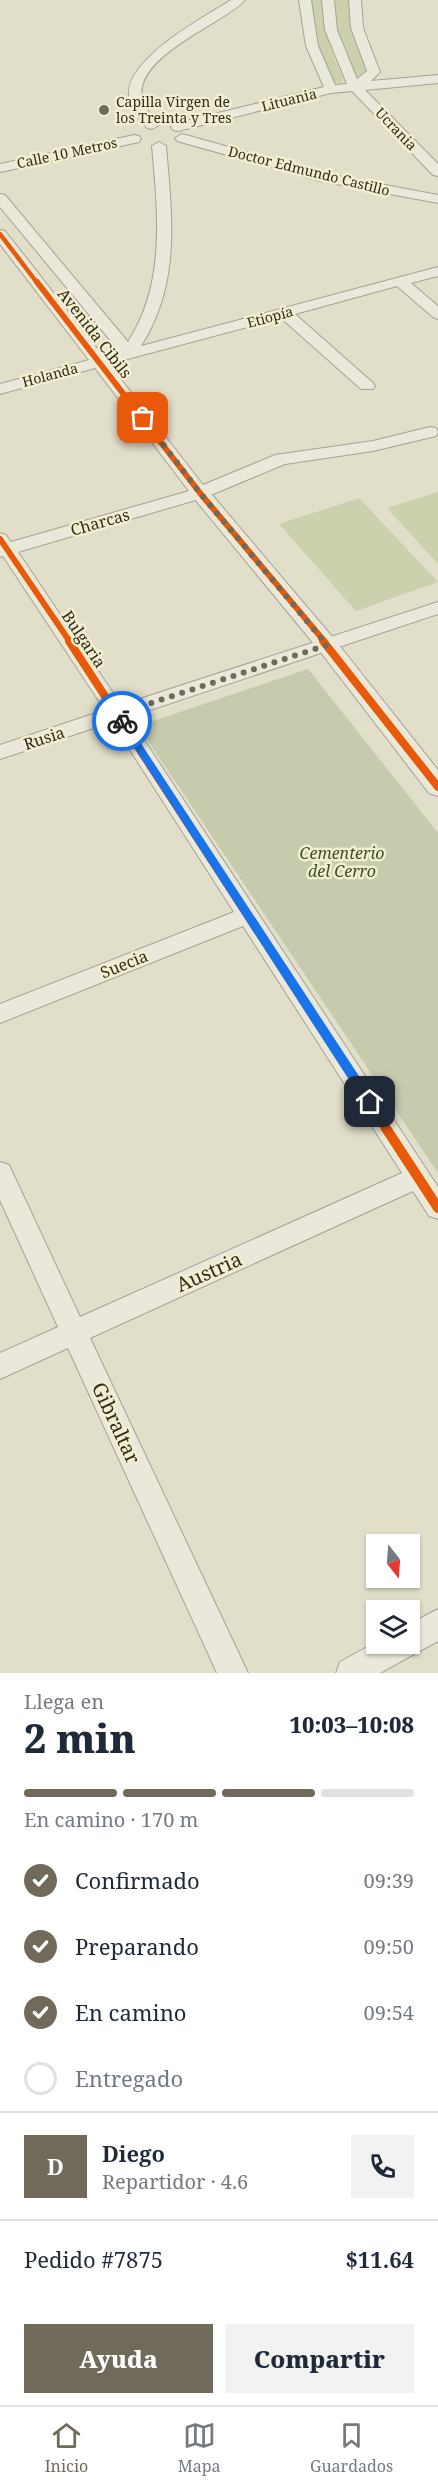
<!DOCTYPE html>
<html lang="es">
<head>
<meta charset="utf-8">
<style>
	:root { --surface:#fff; --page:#f2f2f3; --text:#1f2937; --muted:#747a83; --line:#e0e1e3; --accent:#706a5a }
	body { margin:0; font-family:"Noto Serif",serif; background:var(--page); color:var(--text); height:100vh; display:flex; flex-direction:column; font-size:22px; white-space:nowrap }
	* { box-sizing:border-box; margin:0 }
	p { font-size:20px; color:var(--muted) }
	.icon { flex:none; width:33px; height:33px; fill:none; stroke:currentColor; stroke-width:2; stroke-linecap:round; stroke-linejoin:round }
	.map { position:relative; height:1673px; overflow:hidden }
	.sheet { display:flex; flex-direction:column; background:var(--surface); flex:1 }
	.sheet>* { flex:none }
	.needle { width:39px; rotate:163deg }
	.fabs { position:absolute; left:366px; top:1534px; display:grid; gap:12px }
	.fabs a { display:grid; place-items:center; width:54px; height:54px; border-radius:0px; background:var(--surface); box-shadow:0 2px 4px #0004; font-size:30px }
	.pin { position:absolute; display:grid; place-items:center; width:51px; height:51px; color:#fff; margin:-26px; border-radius:12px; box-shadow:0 3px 9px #0006 }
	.courier { position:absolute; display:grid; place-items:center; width:60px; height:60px; margin:-30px; border:4px solid #1a73e8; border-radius:50%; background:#fff; color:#222; box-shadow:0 2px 8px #0007 }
	.overview em { font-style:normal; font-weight:800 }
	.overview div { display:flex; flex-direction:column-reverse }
	.overview { display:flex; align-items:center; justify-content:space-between; height:102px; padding:0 24px }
	h1 { font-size:39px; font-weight:800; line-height:45px }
	.bar { display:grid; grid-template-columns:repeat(4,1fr); gap:9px 6px; align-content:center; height:72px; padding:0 24px }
	.bar i { height:8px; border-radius:4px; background:var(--line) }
	.bar .on { background:var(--accent) }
	.bar p { grid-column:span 4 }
	.line { display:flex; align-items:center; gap:15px; padding:0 24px; border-top:2px solid var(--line) }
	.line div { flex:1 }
	.round { display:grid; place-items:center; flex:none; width:63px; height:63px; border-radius:0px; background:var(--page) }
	ol { padding:0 24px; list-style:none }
	li { display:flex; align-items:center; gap:18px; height:66px }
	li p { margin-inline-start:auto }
	li .icon { padding:6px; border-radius:50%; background:var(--accent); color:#fff; stroke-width:4 }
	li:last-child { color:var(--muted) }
	li i { width:33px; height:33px; border:3px solid var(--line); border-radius:50% }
	.button { display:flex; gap:12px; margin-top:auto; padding:12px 24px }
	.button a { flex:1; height:69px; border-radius:0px; background:var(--accent); color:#fff; font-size:24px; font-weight:800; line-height:69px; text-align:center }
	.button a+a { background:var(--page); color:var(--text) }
	.menu { display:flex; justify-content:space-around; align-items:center; height:84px; border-top:2px solid var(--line); background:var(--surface); font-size:16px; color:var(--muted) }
	.menu a { display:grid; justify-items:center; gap:3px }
	.menu .on { color:var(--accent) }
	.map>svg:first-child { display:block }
</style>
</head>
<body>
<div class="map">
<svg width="438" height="1673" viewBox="0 0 438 1673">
	<rect width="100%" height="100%" fill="#e1deca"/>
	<path fill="#cbd1ad" d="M307,0H324C325,29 330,54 344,79L341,84L331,82L321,64Z
		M332,0H350C351,27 357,47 368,72L360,78L354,76L338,38Z
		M438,492V564L387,508Z
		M359,498L438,582L356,611L279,524Z"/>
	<path fill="#c7cbad" d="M308,669L438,833V1173L138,726Z"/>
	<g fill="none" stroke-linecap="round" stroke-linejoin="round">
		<g stroke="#a6a294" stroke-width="2">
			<path id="minor" d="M231,0H245C223,24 134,56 142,98C144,109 152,116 159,125L152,129L147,128C140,119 130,108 129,96C125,59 204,17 231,0Z
				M299,0H311L318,46L335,85L347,84L325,30L322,0H334L337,30L357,79L367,71L351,28L349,0H361L363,28L380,72L371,81L438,75V83L365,90L438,164V176L433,175L352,91L331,93L178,131L173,130L171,127L173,124L324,87L306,46Z
				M182,134L322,173L438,195V203L320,181L177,141L175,138Z
				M134,135L139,136L141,139L139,142L0,172V164Z
				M159,142L166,146C172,217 181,283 141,346L438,267V276L411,283L438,306V319L433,317L397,286L295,314L373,383L375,386L373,389H361L281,318L109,364L203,485L275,455L373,441L430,427L436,428L438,432L436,436L373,451L285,464L206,497L18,552L121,705L438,602V614L129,717L438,1187V1219L429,1216L413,1191L90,1338L248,1673H217L68,1348L0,1379V1353L58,1327L0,1200V1162L9,1165L80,1317L402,1173L243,926L0,1023V1004L234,912L112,722L0,759V745L105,710L3,556L0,557V533L6,535L11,542L189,491L95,368L0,394V384L89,360L0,244V230L5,231L103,356L120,352L0,207V194L5,195L128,342C166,283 158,213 152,146Z
				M438,1609V1641L380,1673H336L340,1662L376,1642V1644H410V1624Z"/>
		</g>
		<g stroke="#a6a294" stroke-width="2">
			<path id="tertiary" d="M200,487L207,489L335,640L438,770V796L429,793L319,650L193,497L190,493L193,489Z"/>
		</g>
		<use href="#minor" fill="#eae7db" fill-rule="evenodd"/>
		<use href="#tertiary" fill="#eae7db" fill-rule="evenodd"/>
		<g stroke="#f2eed0" stroke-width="7">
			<path id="cycleway-far3" d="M0,234L38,284"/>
		</g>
		<g stroke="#f2eed0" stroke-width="9">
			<path id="cycleway-far2" d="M37,282L200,493L325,642
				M0,539L70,642"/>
		</g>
		<g stroke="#f2eed0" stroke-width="11">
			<path id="cycleway-far1" d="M69,641L366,1097
				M323,641L438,787"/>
		</g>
		<g stroke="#f2eed0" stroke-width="14">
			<path id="cycleway" d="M365,1096L438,1208"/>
		</g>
		<use href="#cycleway-far3" stroke="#e8590c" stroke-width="4.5"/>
		<use href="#cycleway-far2" stroke="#e8590c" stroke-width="6"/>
		<use href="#cycleway-far1" stroke="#e8590c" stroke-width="8"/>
		<use href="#cycleway" stroke="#e8590c" stroke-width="10"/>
	</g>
	<path fill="#1a73e8" d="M122,718L125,719L374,1099V1106H366L119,724V719Z"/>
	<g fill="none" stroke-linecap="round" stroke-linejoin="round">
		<path stroke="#706a5a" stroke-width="6" stroke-dasharray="0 10.8" d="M122,721L118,714L327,645L200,493L143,418"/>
	</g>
	<circle fill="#706a5a" stroke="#f2eed0" stroke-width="2" cx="104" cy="110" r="6"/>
	<g text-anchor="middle" stroke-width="5" stroke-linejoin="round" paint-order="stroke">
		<g font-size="14" fill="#332b1d" stroke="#f2eed0">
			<text transform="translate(289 100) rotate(-14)" y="5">Lituania</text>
			<text transform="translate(396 129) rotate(46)" y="5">Ucrania</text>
			<text transform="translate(67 153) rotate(-12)" y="5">Calle 10 Metros</text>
			<text transform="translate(309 171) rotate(14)" y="5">Doctor Edmundo Castillo</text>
			<text transform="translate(270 317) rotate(-15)" y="5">Etiopía</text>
			<text transform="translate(50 375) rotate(-15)" y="5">Holanda</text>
		</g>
		<g font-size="14" fill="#332b1d" stroke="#f2eed0" text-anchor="start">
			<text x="116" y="107">Capilla Virgen de<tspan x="116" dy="16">los Treinta y Tres</tspan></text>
		</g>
		<g font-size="16" fill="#332b1d" stroke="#f2eed0">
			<text transform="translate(95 333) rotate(52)" y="6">Avenida Cibils</text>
			<text transform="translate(100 522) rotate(-16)" y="6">Charcas</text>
			<text transform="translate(84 639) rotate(56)" y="6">Bulgaria</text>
			<text transform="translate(44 738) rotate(-18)" y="6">Rusia</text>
			<text transform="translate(124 964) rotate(-22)" y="6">Suecia</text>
		</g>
		<g font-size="16" font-style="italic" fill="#3d4e25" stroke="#f2eed0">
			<text x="342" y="859">Cementerio<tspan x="342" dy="18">del Cerro</tspan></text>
		</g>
		<g font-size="20" fill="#332b1d" stroke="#f2eed0">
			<text transform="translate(209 1272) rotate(-24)" y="7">Austria</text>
			<text transform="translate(116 1423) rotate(65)" y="7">Gibraltar</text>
		</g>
	</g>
</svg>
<div class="fabs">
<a><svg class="needle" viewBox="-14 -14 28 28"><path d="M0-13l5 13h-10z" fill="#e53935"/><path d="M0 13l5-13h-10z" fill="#747a83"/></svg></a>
<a><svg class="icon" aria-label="layers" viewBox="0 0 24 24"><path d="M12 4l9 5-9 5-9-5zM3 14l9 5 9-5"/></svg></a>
</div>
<div class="pin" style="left:143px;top:418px;background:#ea580c"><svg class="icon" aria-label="bag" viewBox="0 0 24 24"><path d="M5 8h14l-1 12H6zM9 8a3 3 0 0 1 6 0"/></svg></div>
<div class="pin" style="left:370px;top:1102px;background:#1f2937"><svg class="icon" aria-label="home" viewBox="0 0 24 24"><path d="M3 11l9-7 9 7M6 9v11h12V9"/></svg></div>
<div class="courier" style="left:122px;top:721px"><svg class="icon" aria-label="bike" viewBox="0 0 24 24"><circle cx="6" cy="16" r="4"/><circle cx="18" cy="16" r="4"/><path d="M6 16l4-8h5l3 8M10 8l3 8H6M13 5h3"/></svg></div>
</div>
<section class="sheet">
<div class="overview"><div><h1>2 min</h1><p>Llega en</p></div><em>10:03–10:08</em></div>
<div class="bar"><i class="on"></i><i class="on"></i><i class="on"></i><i></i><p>En camino · 170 m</p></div>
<ol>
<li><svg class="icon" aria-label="check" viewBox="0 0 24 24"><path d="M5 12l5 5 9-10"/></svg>Confirmado<p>09:39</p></li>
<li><svg class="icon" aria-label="check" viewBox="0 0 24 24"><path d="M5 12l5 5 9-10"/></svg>Preparando<p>09:50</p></li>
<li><svg class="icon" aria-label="check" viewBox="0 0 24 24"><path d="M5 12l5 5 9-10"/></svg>En camino<p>09:54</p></li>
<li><i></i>Entregado</li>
</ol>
<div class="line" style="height:108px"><b class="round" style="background:var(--accent);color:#fff">D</b><div><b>Diego</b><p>Repartidor · 4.6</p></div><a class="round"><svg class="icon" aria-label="phone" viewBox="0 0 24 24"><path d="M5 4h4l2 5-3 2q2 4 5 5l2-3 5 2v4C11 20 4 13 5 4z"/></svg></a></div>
<div class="line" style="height:78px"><div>Pedido #7875</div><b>$11.64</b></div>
<div class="button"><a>Ayuda</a><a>Compartir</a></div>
</section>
<nav class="menu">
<a class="on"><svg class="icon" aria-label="home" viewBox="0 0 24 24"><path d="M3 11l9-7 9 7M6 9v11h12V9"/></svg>Inicio</a>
<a><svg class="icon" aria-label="map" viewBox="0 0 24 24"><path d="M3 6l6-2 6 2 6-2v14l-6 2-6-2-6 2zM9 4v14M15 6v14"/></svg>Mapa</a>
<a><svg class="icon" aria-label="saved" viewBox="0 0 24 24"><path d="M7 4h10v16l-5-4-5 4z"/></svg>Guardados</a>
</nav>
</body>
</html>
